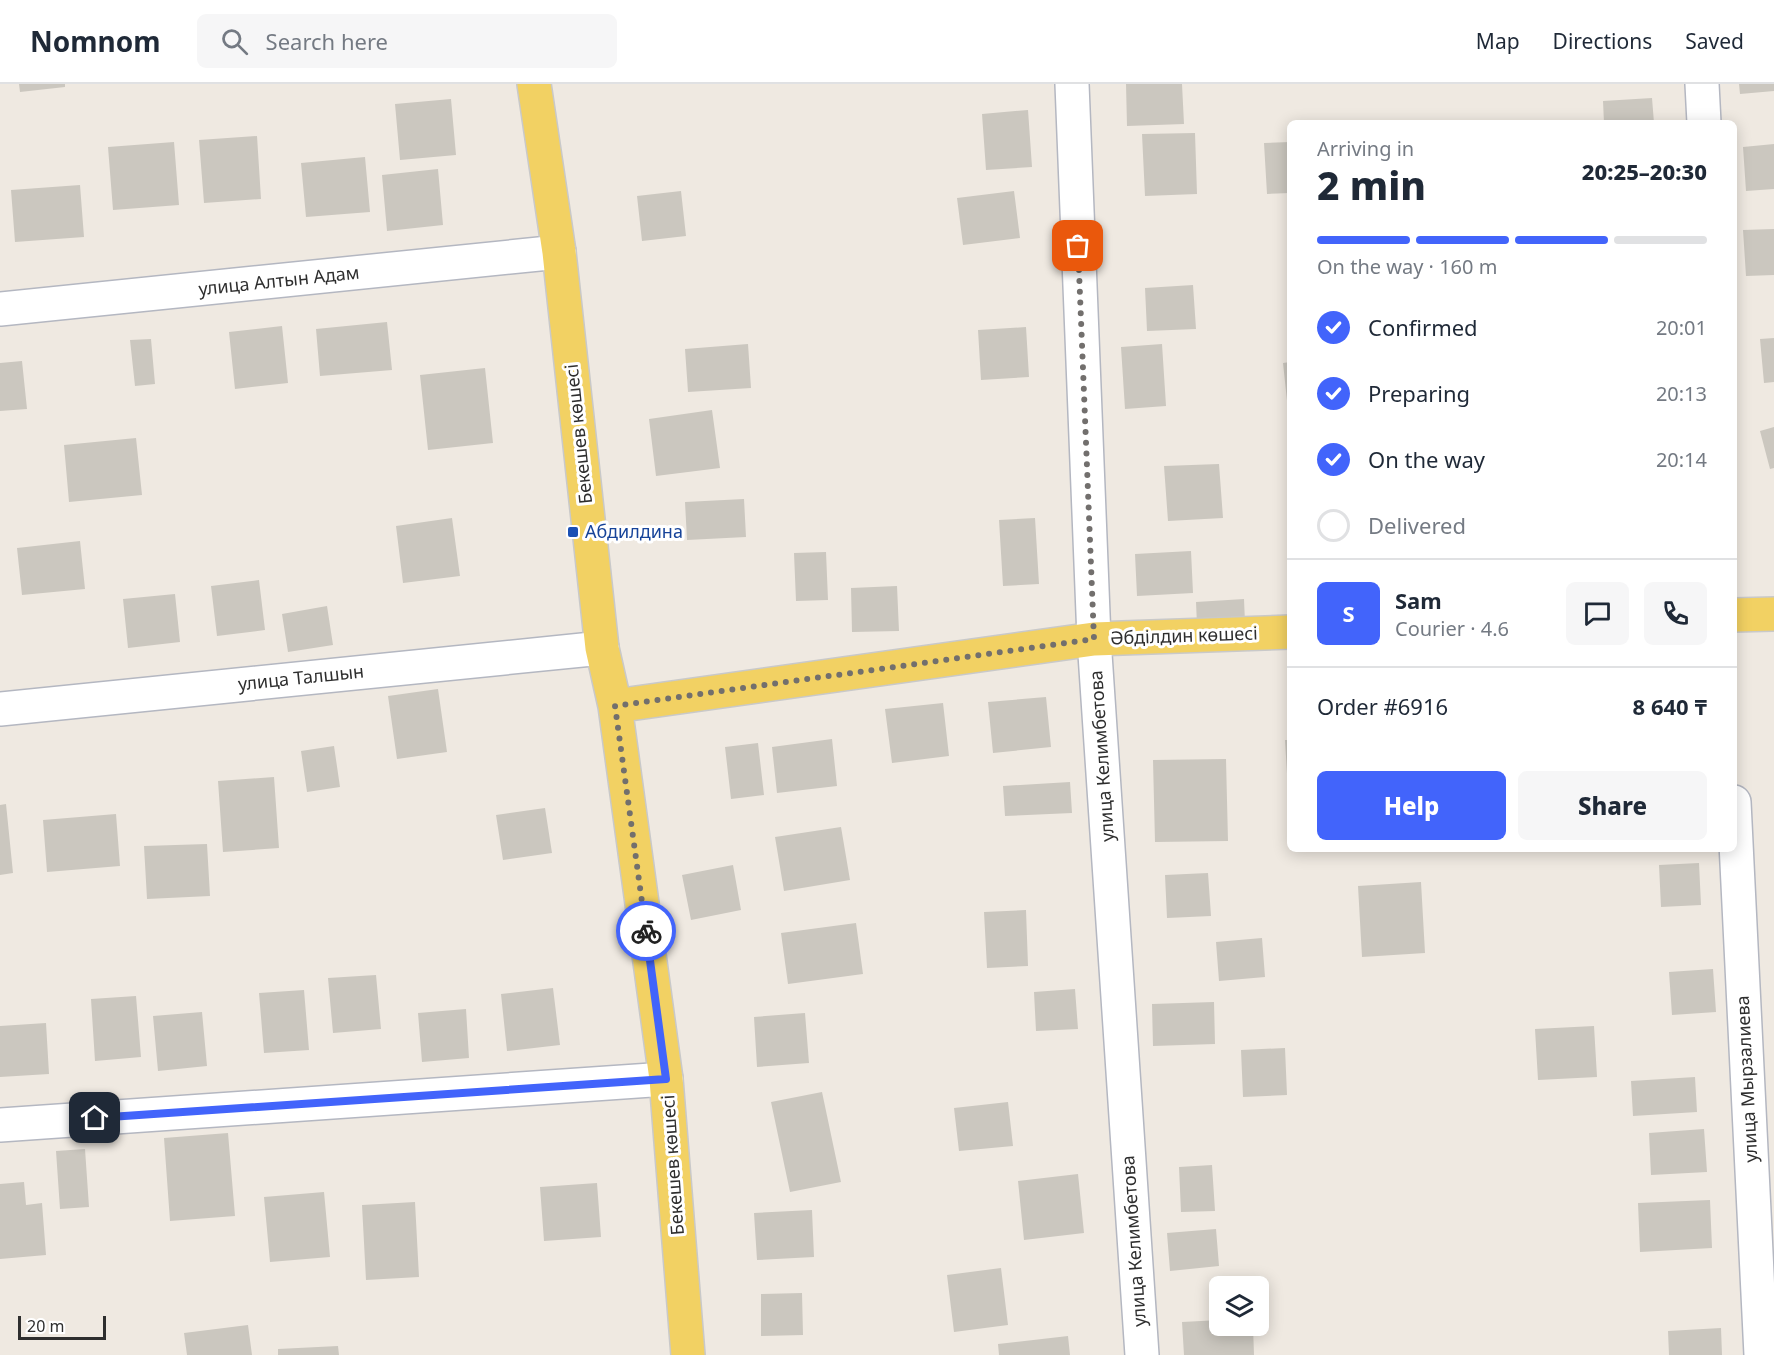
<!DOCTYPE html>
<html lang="en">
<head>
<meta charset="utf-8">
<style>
	:root { --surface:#fff; --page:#f6f6f7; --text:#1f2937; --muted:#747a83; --line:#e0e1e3; --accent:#4264fb }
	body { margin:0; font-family:"Noto Sans",sans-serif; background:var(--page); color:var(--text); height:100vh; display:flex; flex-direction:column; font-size:22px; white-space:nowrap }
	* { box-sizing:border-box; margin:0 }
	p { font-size:20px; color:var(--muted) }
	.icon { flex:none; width:33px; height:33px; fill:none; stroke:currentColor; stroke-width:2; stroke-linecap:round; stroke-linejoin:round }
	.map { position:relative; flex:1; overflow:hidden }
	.panel { position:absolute; left:1287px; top:36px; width:450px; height:732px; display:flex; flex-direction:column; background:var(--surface); border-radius:9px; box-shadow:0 3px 15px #0003 }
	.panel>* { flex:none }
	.controls { position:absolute; left:1209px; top:1192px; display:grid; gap:12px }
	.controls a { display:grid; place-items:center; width:60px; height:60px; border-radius:9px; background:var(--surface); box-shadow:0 3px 15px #0003; font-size:30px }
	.scale { position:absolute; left:18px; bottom:15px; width:88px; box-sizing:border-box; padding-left:6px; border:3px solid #2e2e2e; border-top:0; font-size:16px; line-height:21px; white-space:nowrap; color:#2e2e2e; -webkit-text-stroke:4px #fff; paint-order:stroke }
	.pin { position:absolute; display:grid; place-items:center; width:51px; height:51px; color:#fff; margin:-26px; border-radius:12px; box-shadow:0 3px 9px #0006 }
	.courier { position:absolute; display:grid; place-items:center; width:60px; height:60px; margin:-30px; border:4px solid #4264fb; border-radius:50%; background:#fff; color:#222; box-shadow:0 2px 8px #0007 }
	.headline em { font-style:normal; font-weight:800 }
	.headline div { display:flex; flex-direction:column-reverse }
	.headline { display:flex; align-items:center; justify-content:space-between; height:102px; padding:0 30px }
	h1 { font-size:39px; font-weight:800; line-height:45px }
	.bar { display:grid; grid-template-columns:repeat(4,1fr); gap:9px 6px; align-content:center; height:72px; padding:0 30px }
	.bar i { height:8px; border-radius:4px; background:var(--line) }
	.bar .on { background:var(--accent) }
	.bar p { grid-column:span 4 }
	.line { display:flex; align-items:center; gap:15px; padding:0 30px; border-top:2px solid var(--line) }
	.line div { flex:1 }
	.round { display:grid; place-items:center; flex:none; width:63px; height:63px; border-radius:9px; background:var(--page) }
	ol { padding:0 30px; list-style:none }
	li { display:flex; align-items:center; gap:18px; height:66px }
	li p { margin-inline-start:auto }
	li .icon { padding:6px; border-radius:50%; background:var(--accent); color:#fff; stroke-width:4 }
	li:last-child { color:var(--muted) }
	li i { width:33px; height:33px; border:3px solid var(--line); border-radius:50% }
	.cta { display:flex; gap:12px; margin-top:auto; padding:12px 30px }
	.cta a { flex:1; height:69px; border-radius:9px; background:var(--accent); color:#fff; font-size:24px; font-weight:800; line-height:69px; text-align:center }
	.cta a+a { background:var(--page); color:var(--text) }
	header { display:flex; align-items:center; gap:36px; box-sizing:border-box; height:84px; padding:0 30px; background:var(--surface); border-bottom:2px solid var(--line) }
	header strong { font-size:28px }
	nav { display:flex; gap:33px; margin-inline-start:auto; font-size:21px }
	.search { width:420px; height:54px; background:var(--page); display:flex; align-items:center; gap:15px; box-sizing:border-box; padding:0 21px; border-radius:9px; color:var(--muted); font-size:22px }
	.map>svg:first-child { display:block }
</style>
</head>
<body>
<header>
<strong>Nomnom</strong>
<div class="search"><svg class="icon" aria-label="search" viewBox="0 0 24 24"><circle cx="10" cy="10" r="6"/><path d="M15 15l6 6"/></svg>Search here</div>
<nav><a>Map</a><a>Directions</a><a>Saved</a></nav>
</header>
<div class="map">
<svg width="1774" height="1271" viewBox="0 0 1774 1271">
	<rect width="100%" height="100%" fill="#efe9e1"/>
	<path fill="#cbc7bf" d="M19,0H65V3L20,8Z
		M1126,0H1182L1184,40L1127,42Z
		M1739,0H1774V7L1740,10Z
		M1652,14L1654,39H1604L1603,17Z
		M451,15L456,71L400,76L395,20Z
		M1028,26L1032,83L986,86L982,30Z
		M1195,49L1197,110L1145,112L1142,50Z
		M257,52L261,115L204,119L199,56Z
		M174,58L179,121L113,126L108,63Z
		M1290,58V109L1267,110L1264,59Z
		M1774,60V105L1746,107L1743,63Z
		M365,73L370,128L306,133L301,79Z
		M438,85L443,141L387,147L382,91Z
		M80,101L84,153L15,158L11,106Z
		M681,107L686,152L642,157L637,112Z
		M1014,107L1020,154L963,161L957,114Z
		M1774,145V191L1746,192L1743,146Z
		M1193,201L1196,245L1147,247L1145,204Z
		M387,238L392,286L320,292L316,245Z
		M282,242L288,299L235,305L229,248Z
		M1026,243L1029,293L981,296L978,246Z
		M1774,254V298L1764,299L1760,255Z
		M151,255L155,300L135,302L130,256Z
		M748,260L751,304L688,308L685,265Z
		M1162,260L1166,322L1125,325L1121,263Z
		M22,277L27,325L0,327V279Z
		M1290,278V326H1288L1283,279Z
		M485,284L493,359L428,366L420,291Z
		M712,326L720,384L656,392L649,335Z
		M1774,343V384L1770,385L1760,347Z
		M136,354L142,411L69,418L64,361Z
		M1219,380L1223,434L1168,437L1164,382Z
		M744,415L746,453L687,456L685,418Z
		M452,434L460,492L403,499L396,442Z
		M1035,434L1039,500L1003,502L999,436Z
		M80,457L85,505L22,511L17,464Z
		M1191,467L1193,509L1137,512L1135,470Z
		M826,468L828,516L796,517L794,469Z
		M259,496L265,546L217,552L211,502Z
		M897,502L899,547L852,548L851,504Z
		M175,510L180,558L128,564L123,515Z
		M1244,515L1245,539L1197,541L1196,518Z
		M327,522L333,561L288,568L282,530Z
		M438,605L447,668L397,675L388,612Z
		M1046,613L1051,663L993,669L988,618Z
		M943,619L949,672L892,679L885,625Z
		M832,655L837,702L777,709L772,663Z
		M1285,656H1290V706H1288Z
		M758,659L764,711L731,715L725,663Z
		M334,662L340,703L307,708L301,667Z
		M1226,675L1228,757L1155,758L1153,676Z
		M274,693L279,764L223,768L218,697Z
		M1070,698L1072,729L1005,732L1003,702Z
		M6,720L13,789L0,791V721Z
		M545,724L552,769L503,776L496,731Z
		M116,730L120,782L47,788L43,736Z
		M841,743L850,796L784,807L775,753Z
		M207,760L210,812L147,815L144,762Z
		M1699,779L1701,821L1661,823L1659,781Z
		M733,781L741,826L691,836L682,791Z
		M1208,789L1211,832L1167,834L1165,791Z
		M1421,798L1425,869L1362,873L1358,802Z
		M1026,826L1028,882L987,884L984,828Z
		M856,839L863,890L788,900L781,849Z
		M1262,854L1265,893L1219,897L1216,858Z
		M1713,885L1716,928L1672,931L1669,888Z
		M376,891L381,945L333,949L328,894Z
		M553,904L560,961L507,967L501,910Z
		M1075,905L1078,945L1036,947L1034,908Z
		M304,906L309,966L264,969L259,909Z
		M136,912L141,973L95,977L91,915Z
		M1214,918L1215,960L1153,962L1152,920Z
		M466,925L469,974L422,978L418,929Z
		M202,928L207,982L158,987L153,932Z
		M805,929L809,979L757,983L754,933Z
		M46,939L49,990L0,993V942Z
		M1594,942L1597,993L1538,996L1535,945Z
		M1285,964L1287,1011L1243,1013L1241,966Z
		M1695,993L1697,1028L1633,1032L1631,997Z
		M822,1008L841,1098L790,1108L771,1018Z
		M1008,1018L1013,1062L959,1067L954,1024Z
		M1704,1045L1707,1088L1651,1091L1649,1049Z
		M228,1049L235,1132L170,1137L164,1054Z
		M85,1065L89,1123L60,1125L56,1067Z
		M1212,1081L1215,1127L1181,1128L1179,1083Z
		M1078,1090L1084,1149L1024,1156L1018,1097Z
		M24,1098L26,1121L42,1119L46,1171L0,1175V1100Z
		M597,1099L601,1153L544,1157L540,1103Z
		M324,1108L330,1173L270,1178L264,1113Z
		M1710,1116L1712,1164L1640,1168L1638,1119Z
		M415,1118L419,1193L366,1196L362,1121Z
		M812,1126L814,1173L757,1176L754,1129Z
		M1216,1145L1219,1182L1170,1187L1167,1149Z
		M1001,1184L1008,1241L954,1248L947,1191Z
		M802,1209L803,1251L761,1252V1210Z
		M1220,1236V1242H1253L1254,1271H1184L1182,1238Z
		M248,1241L252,1271H187L184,1249Z
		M1721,1244L1722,1271H1669L1668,1247Z
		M1068,1252L1070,1271H999L998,1260Z
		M338,1262L339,1271H278V1265Z"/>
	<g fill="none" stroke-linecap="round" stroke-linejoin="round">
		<g stroke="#b4b7c1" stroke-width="36">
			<path id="minor" d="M1072,0L1094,555L1142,1271
				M1702,0L1704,39
				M0,225L559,168
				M0,625L602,564
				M1734,718L1761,1271
				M0,1041L666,995"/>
		</g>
		<g stroke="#c9c9c9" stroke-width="36">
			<path id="major" d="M534,0L559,168L602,564L615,622L666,995L688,1271
				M1734,531L1774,530
				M615,622L1094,555L1290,548"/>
		</g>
		<use href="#minor" stroke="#fff" stroke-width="33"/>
		<use href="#major" stroke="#f2d163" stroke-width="33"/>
	</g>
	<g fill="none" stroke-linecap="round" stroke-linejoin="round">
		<path stroke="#726f6d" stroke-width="6" stroke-dasharray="0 10.8" d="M646,847L615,622L1094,555L1078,162"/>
		<path stroke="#4264fb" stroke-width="8" d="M95,1034L666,995L646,847"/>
	</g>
	<rect fill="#1a4fb4" stroke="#fff" stroke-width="2" x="567" y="442" width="12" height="12" rx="3"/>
	<g text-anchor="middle" stroke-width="6" stroke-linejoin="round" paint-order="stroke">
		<g font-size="18" fill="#2e2e2e" stroke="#fff">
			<text transform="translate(279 197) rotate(-6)" y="6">улица Алтын Адам</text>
			<text transform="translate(579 350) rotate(-96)" y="6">Бекешев көшесі</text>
			<text transform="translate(1184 552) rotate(-2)" y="6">Әбділдин көшесі</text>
			<text transform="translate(301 594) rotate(-6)" y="6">улица Талшын</text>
			<text transform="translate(1102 672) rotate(-94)" y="6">улица Келимбетова</text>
			<text transform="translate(1747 995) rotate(-93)" y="6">улица Мырзалиева</text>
			<text transform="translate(673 1081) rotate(-94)" y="6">Бекешев көшесі</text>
			<text transform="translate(1134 1157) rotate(-94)" y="6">улица Келимбетова</text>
		</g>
		<g font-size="18" fill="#164399" stroke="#fff" text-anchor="start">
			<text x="585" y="454">Абдилдина</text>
		</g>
	</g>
</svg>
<div class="controls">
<a><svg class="icon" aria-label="layers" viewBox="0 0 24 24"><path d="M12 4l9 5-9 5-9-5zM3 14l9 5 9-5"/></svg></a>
</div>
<div class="scale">20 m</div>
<div class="pin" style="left:1078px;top:162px;background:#ea580c"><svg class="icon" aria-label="bag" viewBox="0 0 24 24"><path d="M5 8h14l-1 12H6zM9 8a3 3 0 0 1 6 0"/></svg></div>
<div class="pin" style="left:95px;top:1034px;background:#1f2937"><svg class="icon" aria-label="home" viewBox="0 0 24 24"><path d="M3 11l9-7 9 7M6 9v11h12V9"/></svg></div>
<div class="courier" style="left:646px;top:847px"><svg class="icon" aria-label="bike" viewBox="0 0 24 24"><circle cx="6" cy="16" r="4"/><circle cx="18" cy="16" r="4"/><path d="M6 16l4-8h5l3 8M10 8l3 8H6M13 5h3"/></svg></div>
<section class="panel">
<div class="headline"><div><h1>2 min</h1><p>Arriving in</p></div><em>20:25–20:30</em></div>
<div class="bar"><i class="on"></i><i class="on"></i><i class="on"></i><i></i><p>On the way · 160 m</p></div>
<ol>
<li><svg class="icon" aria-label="check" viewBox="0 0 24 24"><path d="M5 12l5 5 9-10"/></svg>Confirmed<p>20:01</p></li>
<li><svg class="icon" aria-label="check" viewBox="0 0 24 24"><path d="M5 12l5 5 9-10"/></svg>Preparing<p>20:13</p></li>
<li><svg class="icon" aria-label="check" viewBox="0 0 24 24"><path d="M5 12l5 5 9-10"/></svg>On the way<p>20:14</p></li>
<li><i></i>Delivered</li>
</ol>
<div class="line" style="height:108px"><b class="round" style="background:var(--accent);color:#fff">S</b><div><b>Sam</b><p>Courier · 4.6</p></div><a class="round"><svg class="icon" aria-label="chat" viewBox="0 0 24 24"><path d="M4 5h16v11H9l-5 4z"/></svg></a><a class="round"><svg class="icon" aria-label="phone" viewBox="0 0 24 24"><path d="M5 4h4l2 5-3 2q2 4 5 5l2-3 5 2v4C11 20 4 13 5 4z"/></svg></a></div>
<div class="line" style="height:78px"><div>Order #6916</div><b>8 640 ₸</b></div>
<div class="cta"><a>Help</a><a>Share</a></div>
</section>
</div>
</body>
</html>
